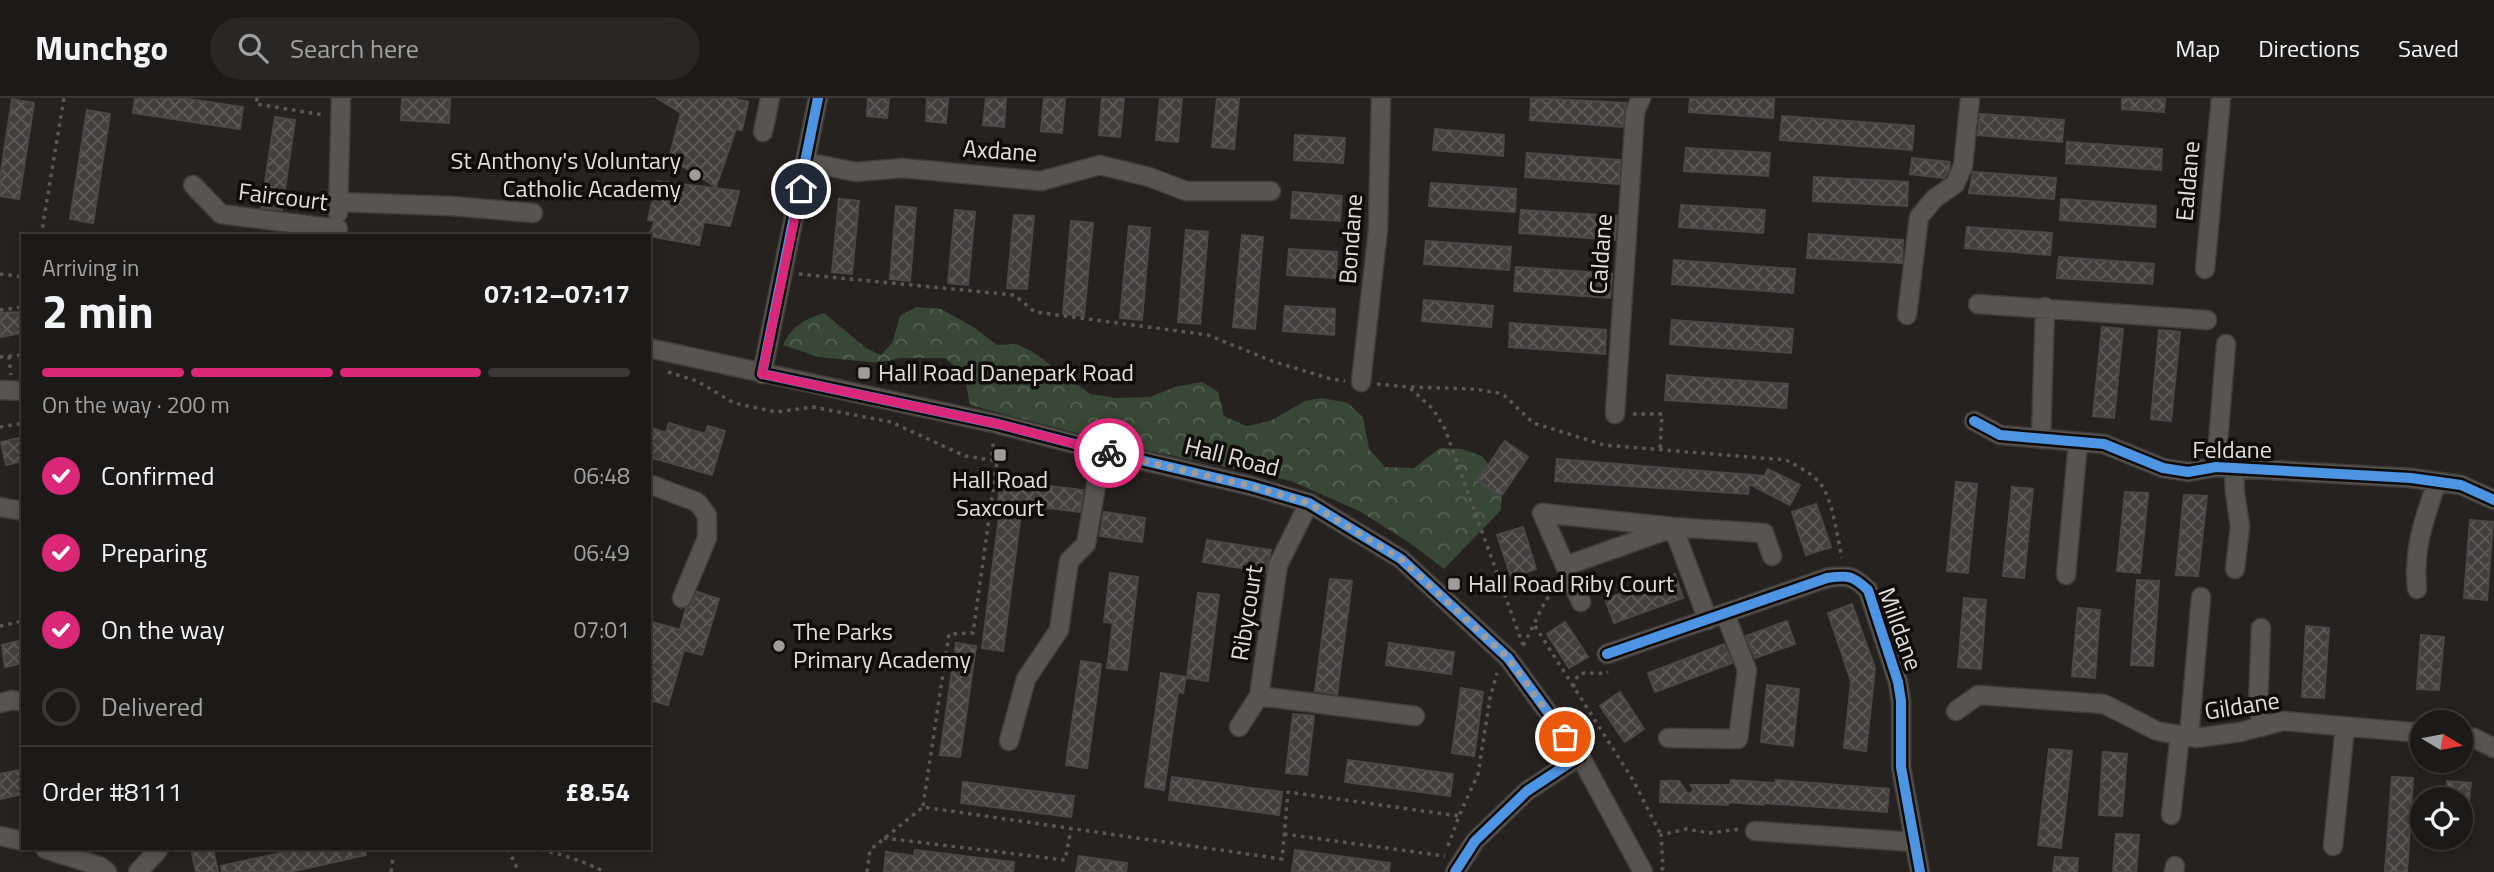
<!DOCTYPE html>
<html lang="en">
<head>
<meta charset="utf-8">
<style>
	:root { --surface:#1c1a18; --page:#292725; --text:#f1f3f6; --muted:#a0a1a2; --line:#3a3837; --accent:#db2777 }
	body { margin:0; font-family:"Titillium Web",sans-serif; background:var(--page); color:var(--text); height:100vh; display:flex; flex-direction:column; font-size:26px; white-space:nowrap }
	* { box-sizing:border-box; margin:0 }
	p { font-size:23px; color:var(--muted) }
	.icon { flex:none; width:38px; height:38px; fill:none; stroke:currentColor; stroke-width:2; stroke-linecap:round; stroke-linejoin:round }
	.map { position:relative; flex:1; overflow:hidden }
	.sheet { position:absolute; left:21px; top:136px; width:630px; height:616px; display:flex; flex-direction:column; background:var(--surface); border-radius:0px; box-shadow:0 4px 10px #0003,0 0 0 2px var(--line) }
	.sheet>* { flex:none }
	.needle { width:46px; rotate:100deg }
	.buttons { position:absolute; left:2410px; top:612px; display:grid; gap:14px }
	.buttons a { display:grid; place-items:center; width:63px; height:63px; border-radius:50%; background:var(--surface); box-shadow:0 4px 10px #0003,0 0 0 2px var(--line); font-size:35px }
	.pin { position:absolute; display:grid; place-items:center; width:60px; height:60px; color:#fff; margin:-30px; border:4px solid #fff; border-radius:50%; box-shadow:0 2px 7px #0007 }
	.courier { position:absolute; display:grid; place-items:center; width:70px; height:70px; margin:-35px; border:5px solid #db2777; border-radius:50%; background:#fff; color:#222; box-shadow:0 2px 9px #0007 }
	.overview em { font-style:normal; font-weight:700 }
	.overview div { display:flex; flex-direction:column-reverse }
	.overview { display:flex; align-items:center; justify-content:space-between; height:119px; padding:0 21px }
	h1 { font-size:46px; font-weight:700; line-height:52px }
	.bar { display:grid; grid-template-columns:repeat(4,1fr); gap:10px 7px; align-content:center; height:84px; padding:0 21px }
	.bar i { height:9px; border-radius:5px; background:var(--line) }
	.bar .current { background:var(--accent) }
	.bar p { grid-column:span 4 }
	.line { display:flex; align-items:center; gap:18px; padding:0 21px; border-top:2px solid var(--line) }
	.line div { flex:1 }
	ol { padding:0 21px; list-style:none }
	li { display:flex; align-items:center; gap:21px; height:77px }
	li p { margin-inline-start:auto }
	li .icon { padding:7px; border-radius:50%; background:var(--accent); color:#fff; stroke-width:4 }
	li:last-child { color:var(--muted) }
	li i { width:38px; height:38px; border:4px solid var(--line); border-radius:50% }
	header { display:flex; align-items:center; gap:42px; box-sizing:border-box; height:98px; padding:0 35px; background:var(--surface); border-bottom:2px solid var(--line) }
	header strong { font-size:33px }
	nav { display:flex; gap:38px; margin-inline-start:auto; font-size:24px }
	.search { width:490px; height:63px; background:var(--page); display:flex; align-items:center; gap:18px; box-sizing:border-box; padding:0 24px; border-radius:38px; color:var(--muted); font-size:26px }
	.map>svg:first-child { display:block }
</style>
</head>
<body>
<header>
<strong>Munchgo</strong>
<div class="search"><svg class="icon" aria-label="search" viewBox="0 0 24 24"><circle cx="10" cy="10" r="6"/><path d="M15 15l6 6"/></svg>Search here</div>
<nav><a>Map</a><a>Directions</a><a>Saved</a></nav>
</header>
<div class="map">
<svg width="2494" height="774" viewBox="0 0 2494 774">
	<defs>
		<pattern id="forest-crowns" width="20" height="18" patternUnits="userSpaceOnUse" patternTransform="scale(1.75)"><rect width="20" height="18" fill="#394836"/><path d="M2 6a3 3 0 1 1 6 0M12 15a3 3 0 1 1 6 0" fill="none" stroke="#566252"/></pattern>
		<pattern id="building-cross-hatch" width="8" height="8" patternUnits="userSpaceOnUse" patternTransform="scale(1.75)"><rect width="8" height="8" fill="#42403f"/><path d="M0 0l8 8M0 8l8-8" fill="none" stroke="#5d5b5a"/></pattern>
	</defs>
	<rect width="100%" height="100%" fill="#262220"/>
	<path fill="url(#forest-crowns)" d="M916,209L941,211L975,230L997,247L1016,246L1033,254L1090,296L1116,300L1150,299L1175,289L1202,284L1218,294L1224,318L1246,328L1270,323L1305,303L1322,300L1348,305L1363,319L1369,351L1385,369L1414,370L1440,350L1461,351L1482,358L1502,382L1501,412L1444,471L1410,445L1359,413L1291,383L1122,347L970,307L964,276L945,260H900L879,265L819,259L783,247C792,228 805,221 824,215L866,250L881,257L892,245L900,218Z"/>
	<path fill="url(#building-cross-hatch)" stroke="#4b4849" stroke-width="2" d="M135,0H181L243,9L240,31L133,15Z
		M402,0H450L449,25L401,22Z
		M657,0H732L748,4L742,32L736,31L716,89L669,60L681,15Z
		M868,0H889L887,20L867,18Z
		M927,0H948L946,25L926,23Z
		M986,0H1006L1004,29L983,27Z
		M1044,0H1065L1062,35L1041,33Z
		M1102,0H1124L1120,39L1099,37Z
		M1160,0H1182L1178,44L1156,42Z
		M1217,0H1239L1234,51L1212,49Z
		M1531,0L1626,5L1623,29L1530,22Z
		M1690,0H1774L1773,20L1689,14Z
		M2122,0H2165L2164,14L2122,11Z
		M12,1L34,5L19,101L0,98V80Z
		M87,12L110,16L93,125L70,121Z
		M1980,16L2064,22L2062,44L1978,37Z
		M1782,18L1914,28L1912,52L1780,42Z
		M275,19L295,22L282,112L261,110Z
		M1435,31L1504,37L1503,58L1433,52Z
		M1295,37L1345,40L1343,65L1294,62Z
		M2067,44L2162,51L2161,72L2066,65Z
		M1686,50L1770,55L1768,78L1684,73Z
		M1527,55L1620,62L1619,86L1525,79Z
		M1912,60L1950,64L1949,72L1944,80L1910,76Z
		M1973,74L2056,80L2054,101L1969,95Z
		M1814,79L1908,84L1907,108L1813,103Z
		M657,83L739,93L730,128L704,124L699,147L649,138L655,123L648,122Z
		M1431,85L1516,91L1515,114L1429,108Z
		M1293,94L1342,98L1340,123L1291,120Z
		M839,101L859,103L852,176L832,174Z
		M2061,101L2156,108L2155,129L2060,122Z
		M1681,107L1765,112L1763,135L1679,129Z
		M896,108L916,110L910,183L890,181Z
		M955,112L975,114L968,187L948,185Z
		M1521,112L1617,118L1615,142L1519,135Z
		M1014,117L1034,118L1027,191L1007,190Z
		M1071,123L1093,125L1084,218L1063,216Z
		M1129,128L1150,130L1142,222L1120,220Z
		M1967,129L2052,135L2050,157L1965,150Z
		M1186,132L1208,134L1200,226L1178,224Z
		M1809,136L1903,142L1902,165L1807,160Z
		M1242,137L1263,139L1255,231L1233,229Z
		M1426,143L1511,149L1509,172L1424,166Z
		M1289,151L1337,154L1336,180L1287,177Z
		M2059,159L2154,166L2152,186L2057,180Z
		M1674,162L1795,171L1793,195L1672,186Z
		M1516,169L1612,176L1610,200L1514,193Z
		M1424,202L1493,208L1491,229L1422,223Z
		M1285,208L1335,211L1334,237L1283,233Z
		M23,214V235L0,239V215Z
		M1672,222L1793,231L1791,255L1670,246Z
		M1510,225L1606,232L1605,256L1509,249Z
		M2102,229L2123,231L2114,320L2093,318Z
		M2159,232L2180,234L2171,323L2151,321Z
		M1667,277L1788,286L1786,310L1665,302Z
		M669,325L705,336L708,328L725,333L712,377L649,359V329L666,335Z
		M23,339V363L6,367L1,344Z
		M1505,343L1528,359L1501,398L1478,382Z
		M1557,361L1764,378L1768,371L1800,387L1790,407L1749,386L1748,396L1555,383Z
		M1000,382L1083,392L1080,414L1022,407L1003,553L982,550L1001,404H998Z
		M1956,384L1977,386L1968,475L1947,473Z
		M2012,389L2033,391L2024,480L2003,478Z
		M2125,394L2148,395L2140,475L2117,473Z
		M2184,397L2207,398L2198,478L2176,477Z
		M1816,406L1831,449L1806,457L1792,414Z
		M1104,414L1145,420L1142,444L1100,438Z
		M2470,422L2493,424L2487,502L2464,500Z
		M1523,429L1536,471L1511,479L1497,437Z
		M1207,442L1271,452L1266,474L1203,464Z
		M1110,475L1138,479L1127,572L1107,570L1113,525L1104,524Z
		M1675,476L1683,500L1614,525L1605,501Z
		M1330,481L1352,483L1337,596L1315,593Z
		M2137,482L2159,483L2153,568L2131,567Z
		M697,494L719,501L702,557L684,552L668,607L649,602V523L680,532L686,510L692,505Z
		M1198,495L1219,497L1208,583L1187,580Z
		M1964,500L1986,502L1981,571L1958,569Z
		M1852,506L1875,570L1866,653L1844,650L1851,583L1828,515Z
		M2078,510L2100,512L2095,580L2072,578Z
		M1787,523L1795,546L1755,560L1746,538Z
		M1565,524L1588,559L1569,570L1547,536Z
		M2306,528L2329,530L2324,600L2302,599Z
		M2421,537L2444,539L2439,592L2417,591Z
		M23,542V565L5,569L2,547Z
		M956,545L976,548L960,659L940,657Z
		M1389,545L1454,554L1451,576L1386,567Z
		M1724,546L1732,565L1655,594L1648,575Z
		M1081,563L1101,566L1087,670L1066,667Z
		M1161,575L1186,579L1183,595L1178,594L1164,692L1145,689Z
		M1767,587L1799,591L1793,648L1761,644Z
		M1461,590L1483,594L1474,658L1452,655Z
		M1620,594L1644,631L1625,644L1600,608Z
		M1293,616L1314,618L1307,677L1286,675Z
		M2049,651L2072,653L2061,750L2038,747Z
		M2103,654L2127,656L2122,718L2099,717Z
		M1348,662L1453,676L1450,698L1345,684Z
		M23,671V696L0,701V676Z
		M1172,679L1282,694L1279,717L1169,702Z
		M2392,679L2413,680L2407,774H2385Z
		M1731,682L1775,685L1776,682L1889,691L1887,714L1763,705V707L1729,704L1728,707L1660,704L1661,683H1679L1688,696L1694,693L1691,687H1730Z
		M2447,683L2471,685L2469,702H2446Z
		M963,684L1074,698L1071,719L961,705Z
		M2116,736L2139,737L2136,774H2113Z
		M191,751H213L218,774H196Z
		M298,751H365L366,757L290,774H222L221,768Z
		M915,752L1014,764L1013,774H884L886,754L914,758Z
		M1295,752L1390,765L1389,774H1292Z
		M1079,758L1127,765L1126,774H1076Z
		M2055,759L2078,760L2077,774H2053Z"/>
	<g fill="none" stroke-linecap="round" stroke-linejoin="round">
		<g stroke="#413e3c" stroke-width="21">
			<path id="minor" d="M763,34L770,0
				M806,64L856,74L902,70L1041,83L1100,67L1149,79L1186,93H1271
				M193,87L221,116L338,131
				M337,104L451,108L533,115
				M338,115L341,0
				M2205,171L2221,0
				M1978,206L2207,222
				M1907,217L1919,119L1934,101L1955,86L1963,68L1970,0
				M649,250L998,326L1102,353L1251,388L1309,405L1401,461L1508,560L1580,658L1643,774
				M762,276L818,0
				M1361,284L1378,131L1381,0
				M0,292L23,293
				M1615,316L1635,14L1641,0
				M1974,323L2000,337L2104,346L2163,370L2188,374L2216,369L2411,380L2461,387L2494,402
				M2041,341L2045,209
				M2216,369L2226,246
				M2234,371L2235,395L2240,428L2235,471
				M649,386L697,404L707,417V440L682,500
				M0,409L23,413
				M1565,468L1667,432
				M2066,477L2078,344
				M2417,491C2413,451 2424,421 2437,384
				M1581,504L1542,415L1673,429
				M1708,522L1673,429L1764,435L1772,458
				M2261,530L2258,608L2262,629
				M1607,556L1827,480C1848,477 1852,477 1868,492L1898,584L1901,603V669L1920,774
				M1259,598L1415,618
				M0,605L12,602L23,604
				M1956,613L1978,597L2104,606L2157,633L2196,640L2240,634L2283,623L2422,635
				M1239,629L1259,598L1278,467L1309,405
				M2460,638L2474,640L2494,650
				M2189,639L2201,499
				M1668,640L1738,641L1747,572L1725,516
				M1009,643L1026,581L1059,532L1069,463L1086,446L1102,353
				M2171,717L2180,637
				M1755,733L1913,744
				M0,738L23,743
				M2333,748L2345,629
				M45,751L99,768L107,774
				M138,774L159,751
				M1455,774L1475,743L1527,693L1580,658
				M2174,774L2175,768"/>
		</g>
		<path stroke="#5b5856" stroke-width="3.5" stroke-dasharray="3.5 5" stroke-linecap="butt" d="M257,0L256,6L324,17
			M41,138L64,0
			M0,176L23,179
			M799,176L1014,197L1035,214L1208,237L1272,263L1331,281L1345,283
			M0,212L23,209
			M9,258L11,277
			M0,259L23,257
			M668,274L697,283L734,305L776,314L813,309L891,324L965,358L991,362
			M1377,286L1409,289L1433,311L1445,331L1523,547L1520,549
			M1411,289L1474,291L1498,295L1505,298L1533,325L1604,347L1786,362C1797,368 1810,374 1819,384C1833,400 1837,439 1842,460
			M1633,316H1662L1660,352
			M0,329L23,325
			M0,528L23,523
			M1535,528L1633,682L1661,737
			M1523,547C1535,528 1542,502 1557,489
			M1573,589L1578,577C1587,572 1597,578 1608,574
			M923,708L949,536L973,535L997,363L991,362L994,341
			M1284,736L1445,758
			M884,740L1065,762L1071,731
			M1448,748L1459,718L1478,676L1490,600L1497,575
			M508,751L519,774
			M533,751C557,754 583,763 605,774
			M1661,772L1663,770L1661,737L1686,731L1710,735L1739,731
			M391,774L393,760
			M867,774L870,752L923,709L1282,761L1288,694L1459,718"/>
		<use href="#minor" stroke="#575452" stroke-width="18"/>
		<g stroke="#0f0c0a" stroke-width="15">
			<path id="cycleway" d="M818,0L762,276L998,326L1102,353L1251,388L1309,405L1401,461L1508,560L1580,658L1527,693L1475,743L1455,774
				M1974,323L2000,337L2104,346L2163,370L2188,374L2216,369L2411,380L2461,387L2494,402
				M1607,556L1827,480C1848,477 1852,477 1868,492L1898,584L1901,603V669L1920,774"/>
		</g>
		<use href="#cycleway" stroke="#4d94e3" stroke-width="10"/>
	</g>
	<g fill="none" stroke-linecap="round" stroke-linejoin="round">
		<path stroke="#a19c9a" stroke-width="7" stroke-dasharray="0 12.6" d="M1109,355L1251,388L1309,405L1401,461L1508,560L1565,639"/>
		<path stroke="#db2777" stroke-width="9" d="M801,91L762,276L998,326L1109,355"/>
	</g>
	<g fill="#a19c9a" stroke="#0f0c0a" stroke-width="2.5">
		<circle cx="695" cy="77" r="7"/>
		<rect x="857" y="268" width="14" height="14" rx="3.5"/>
		<rect x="993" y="350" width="14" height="14" rx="3.5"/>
		<rect x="1447" y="479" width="14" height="14" rx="3.5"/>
		<circle cx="779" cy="548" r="7"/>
	</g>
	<g text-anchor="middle" stroke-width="7" stroke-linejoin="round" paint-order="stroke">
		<g font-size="24" fill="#e3dedb" stroke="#0f0c0a">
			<text transform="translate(1000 53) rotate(4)" y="8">Axdane</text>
			<text transform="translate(2188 83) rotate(-85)" y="8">Ealdane</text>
			<text transform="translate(283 99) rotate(7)" y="8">Faircourt</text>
			<text transform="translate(1351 141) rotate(-86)" y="8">Bondane</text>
			<text transform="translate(1601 156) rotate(-86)" y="8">Caldane</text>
			<text x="2232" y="360">Feldane</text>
			<text transform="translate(1232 359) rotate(14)" y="8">Hall Road</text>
			<text transform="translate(1247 515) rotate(-81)" y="8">Ribycourt</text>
			<text transform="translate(1900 531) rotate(70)" y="8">Milldane</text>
			<text transform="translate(2242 608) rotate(-9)" y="8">Gildane</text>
		</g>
		<g font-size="24" fill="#e3dedb" stroke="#0f0c0a" text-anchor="start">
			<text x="681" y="71" text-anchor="end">St Anthony's Voluntary<tspan x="681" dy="28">Catholic Academy</tspan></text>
			<text x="878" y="283">Hall Road Danepark Road</text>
			<text x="1000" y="390" text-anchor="middle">Hall Road<tspan x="1000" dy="28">Saxcourt</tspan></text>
			<text x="1468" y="494">Hall Road Riby Court</text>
			<text x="793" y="542">The Parks<tspan x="793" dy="28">Primary Academy</tspan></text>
		</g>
	</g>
</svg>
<div class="buttons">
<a><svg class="needle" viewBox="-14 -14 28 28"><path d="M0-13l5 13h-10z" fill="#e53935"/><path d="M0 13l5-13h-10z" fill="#a0a1a2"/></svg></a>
<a><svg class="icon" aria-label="locate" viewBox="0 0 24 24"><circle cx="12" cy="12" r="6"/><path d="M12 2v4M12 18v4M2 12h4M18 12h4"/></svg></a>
</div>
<div class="pin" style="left:1565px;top:639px;background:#ea580c"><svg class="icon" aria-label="bag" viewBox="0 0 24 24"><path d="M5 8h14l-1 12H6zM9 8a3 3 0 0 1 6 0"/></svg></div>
<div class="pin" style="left:801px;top:91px;background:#1f2937"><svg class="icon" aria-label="home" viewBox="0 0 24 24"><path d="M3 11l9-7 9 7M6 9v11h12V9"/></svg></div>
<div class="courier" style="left:1109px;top:355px"><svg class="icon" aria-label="bike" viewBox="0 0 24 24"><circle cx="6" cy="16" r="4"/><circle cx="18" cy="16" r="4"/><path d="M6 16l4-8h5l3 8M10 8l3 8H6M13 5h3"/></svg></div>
<section class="sheet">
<div class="overview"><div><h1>2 min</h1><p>Arriving in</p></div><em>07:12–07:17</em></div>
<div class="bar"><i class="current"></i><i class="current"></i><i class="current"></i><i></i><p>On the way · 200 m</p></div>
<ol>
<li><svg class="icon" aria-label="check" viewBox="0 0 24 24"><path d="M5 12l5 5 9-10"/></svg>Confirmed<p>06:48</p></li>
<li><svg class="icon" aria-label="check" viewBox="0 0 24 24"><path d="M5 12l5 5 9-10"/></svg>Preparing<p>06:49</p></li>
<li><svg class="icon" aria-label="check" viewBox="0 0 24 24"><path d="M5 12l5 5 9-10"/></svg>On the way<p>07:01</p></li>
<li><i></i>Delivered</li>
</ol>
<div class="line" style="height:91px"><div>Order #8111</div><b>£8.54</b></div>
</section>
</div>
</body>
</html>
